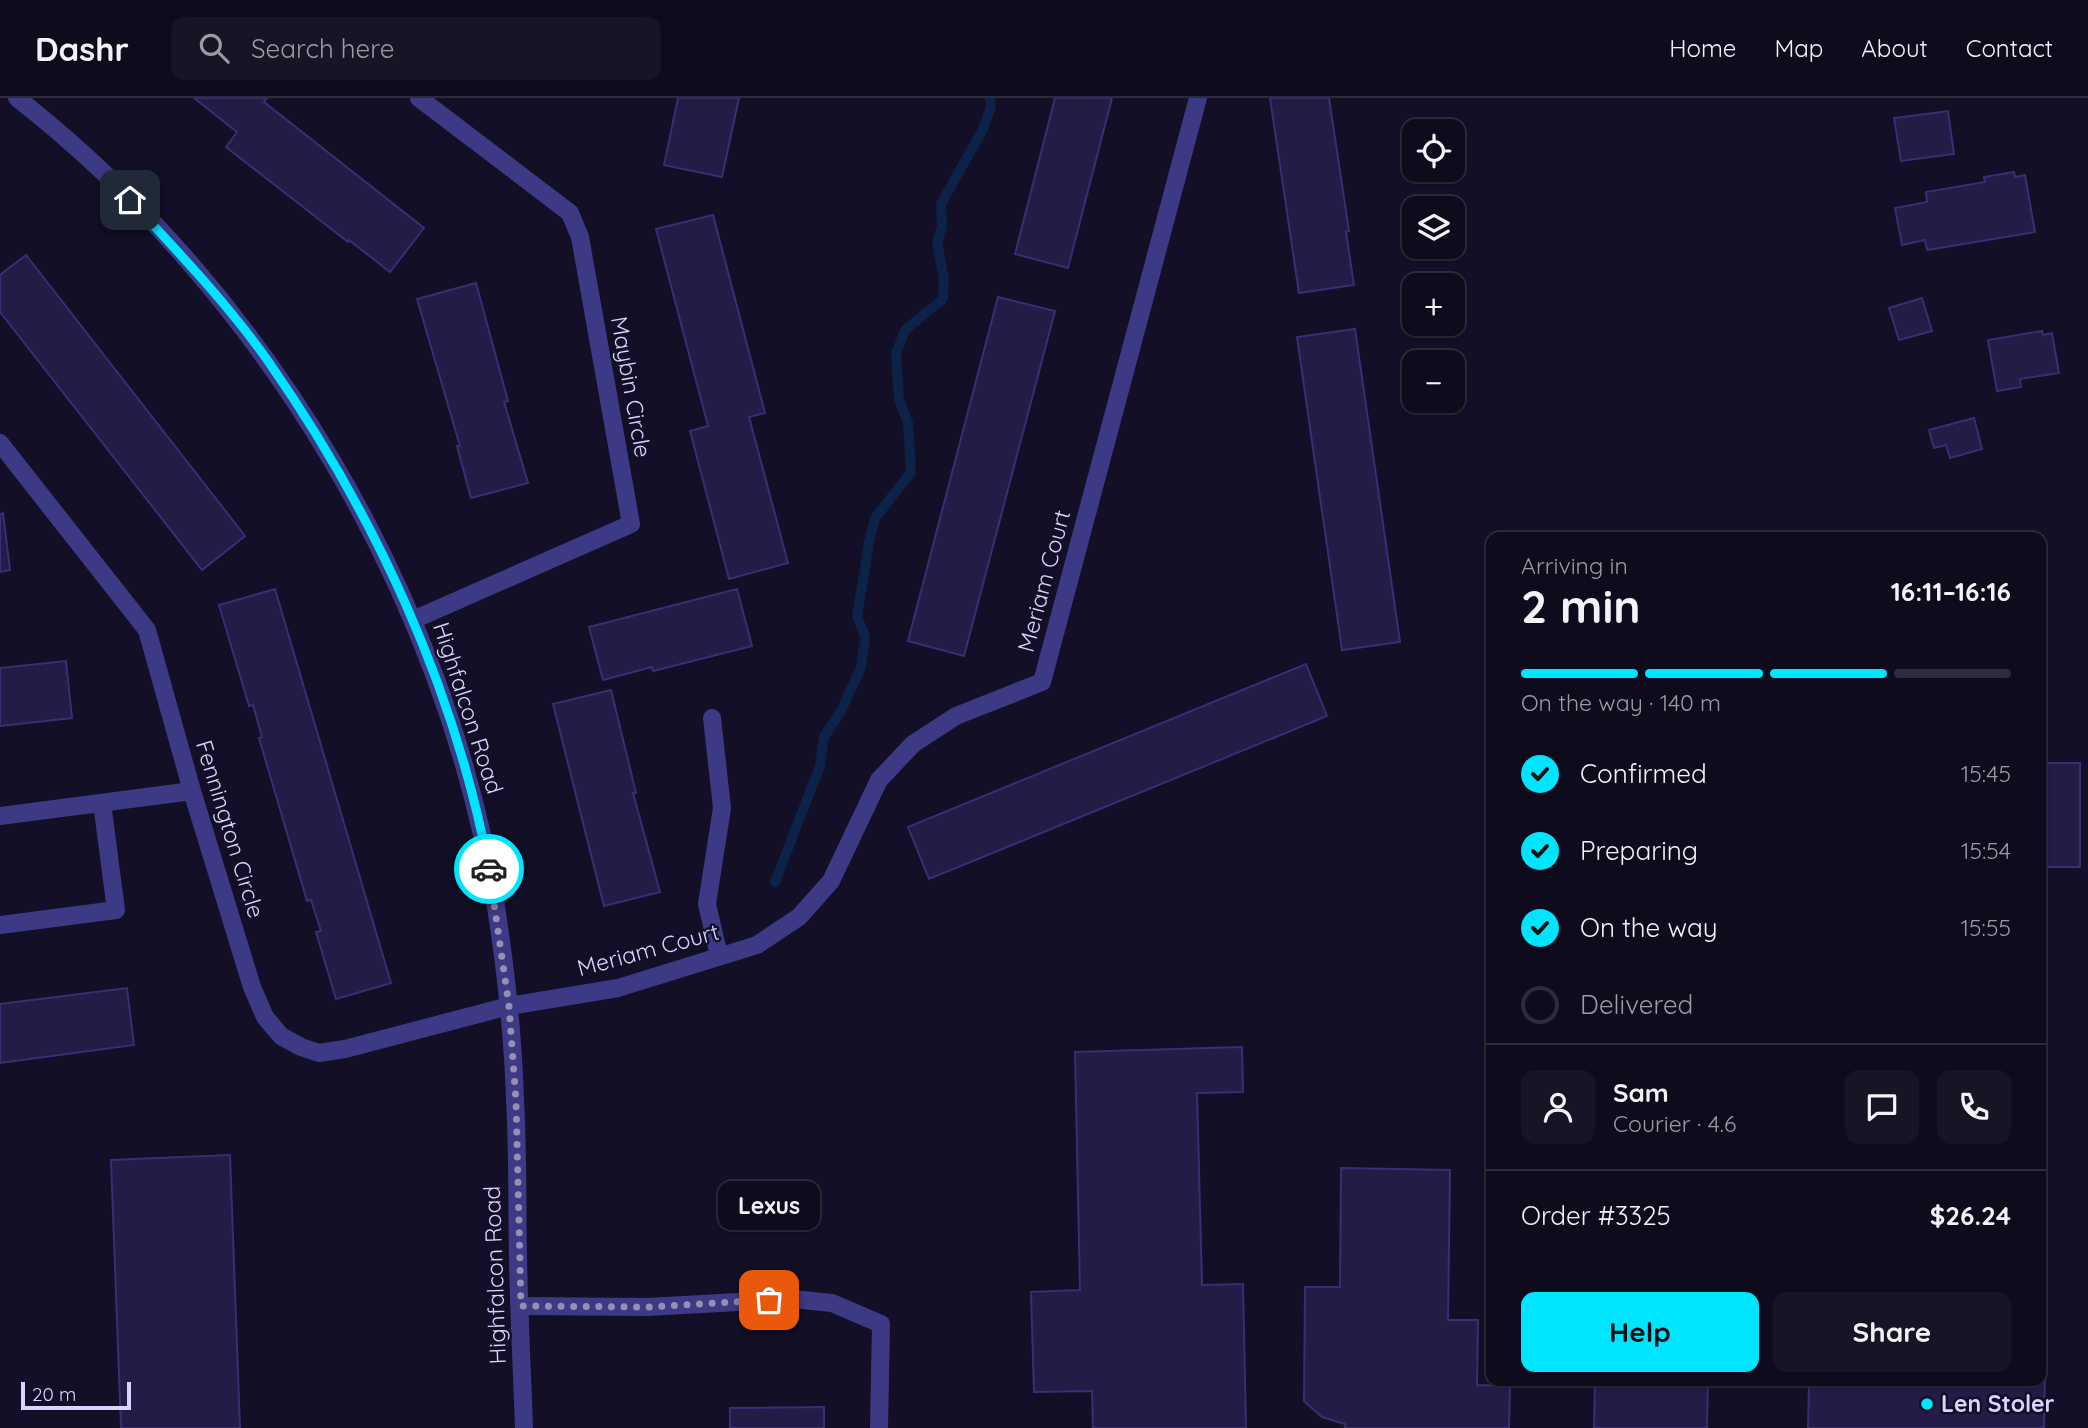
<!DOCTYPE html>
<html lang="en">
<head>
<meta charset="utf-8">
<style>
	:root { --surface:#0e0b1c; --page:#171425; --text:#f1f3f6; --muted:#9b9ba3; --line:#2e2b3b; --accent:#00e5ff }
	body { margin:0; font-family:Quicksand,sans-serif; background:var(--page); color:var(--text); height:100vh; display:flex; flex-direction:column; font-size:26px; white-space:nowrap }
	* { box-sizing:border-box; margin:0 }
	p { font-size:23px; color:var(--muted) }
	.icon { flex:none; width:38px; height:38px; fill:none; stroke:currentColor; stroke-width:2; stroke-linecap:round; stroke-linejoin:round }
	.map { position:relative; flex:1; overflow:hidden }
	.sheet { position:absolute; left:1486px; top:434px; width:560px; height:854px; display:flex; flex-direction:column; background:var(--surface); border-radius:14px; box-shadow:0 2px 5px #0004,0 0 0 2px var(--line) }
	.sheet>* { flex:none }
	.fabs { position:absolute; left:1402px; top:21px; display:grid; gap:14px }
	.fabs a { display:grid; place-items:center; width:63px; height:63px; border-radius:14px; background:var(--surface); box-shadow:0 2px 5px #0004,0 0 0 2px var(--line); font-size:35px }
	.scale { position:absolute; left:21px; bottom:18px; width:110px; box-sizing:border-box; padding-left:7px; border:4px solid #d9d4ff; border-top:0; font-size:19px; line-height:24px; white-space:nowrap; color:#d9d4ff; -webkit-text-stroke:5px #130f26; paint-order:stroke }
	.pin { position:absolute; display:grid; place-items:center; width:60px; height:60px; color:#fff; margin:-30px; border-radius:14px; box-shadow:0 4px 10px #0006 }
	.courier { position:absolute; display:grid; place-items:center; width:70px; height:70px; margin:-35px; border:5px solid #00e5ff; border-radius:50%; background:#fff; color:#222; box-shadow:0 2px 9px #0007 }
	.bubble { position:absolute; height:49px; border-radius:14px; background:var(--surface); box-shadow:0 2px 5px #0004,0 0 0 2px var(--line); font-size:23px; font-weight:800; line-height:49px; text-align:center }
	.headline em { font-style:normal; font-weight:800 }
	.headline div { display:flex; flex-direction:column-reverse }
	.headline { display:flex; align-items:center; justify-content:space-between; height:119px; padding:0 35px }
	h1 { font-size:46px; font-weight:800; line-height:52px }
	.bar { display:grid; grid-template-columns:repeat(4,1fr); gap:10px 7px; align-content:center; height:84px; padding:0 35px }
	.bar i { height:9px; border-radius:5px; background:var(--line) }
	.bar .selected { background:var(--accent) }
	.bar p { grid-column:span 4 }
	.line { display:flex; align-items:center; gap:18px; padding:0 35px; border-top:2px solid var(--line) }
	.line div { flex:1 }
	.round { display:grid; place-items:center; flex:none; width:74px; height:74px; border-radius:14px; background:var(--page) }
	ol { padding:0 35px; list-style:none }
	li { display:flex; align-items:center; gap:21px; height:77px }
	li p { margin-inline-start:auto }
	li .icon { padding:7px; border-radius:50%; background:var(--accent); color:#111; stroke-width:4 }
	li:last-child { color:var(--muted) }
	li i { width:38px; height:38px; border:4px solid var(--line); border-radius:50% }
	.button { display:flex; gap:14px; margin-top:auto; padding:14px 35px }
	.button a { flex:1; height:80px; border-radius:14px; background:var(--accent); color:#111; font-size:28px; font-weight:800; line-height:80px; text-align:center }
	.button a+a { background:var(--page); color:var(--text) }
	header { display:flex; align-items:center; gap:42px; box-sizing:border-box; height:98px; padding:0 35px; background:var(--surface); border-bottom:2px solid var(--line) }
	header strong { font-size:33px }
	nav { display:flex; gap:38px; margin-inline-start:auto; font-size:24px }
	.search { width:490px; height:63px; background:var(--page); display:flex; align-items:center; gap:18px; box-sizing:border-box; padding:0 24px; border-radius:14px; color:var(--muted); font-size:26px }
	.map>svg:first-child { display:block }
</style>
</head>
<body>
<header>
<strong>Dashr</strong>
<div class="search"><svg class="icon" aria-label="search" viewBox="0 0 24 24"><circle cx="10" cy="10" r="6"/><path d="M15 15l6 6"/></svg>Search here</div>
<nav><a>Home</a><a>Map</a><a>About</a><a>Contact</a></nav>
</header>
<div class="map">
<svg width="2088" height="1330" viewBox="0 0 2088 1330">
	<rect width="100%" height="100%" fill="#130f26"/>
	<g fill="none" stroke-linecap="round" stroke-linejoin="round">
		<path stroke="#0c2248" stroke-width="10" d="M775,784L820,668L824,639L842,611L861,569L865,539L857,518L869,444L875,420L911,374L908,325L899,302L896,256L905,232L943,201L944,181L937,144L942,129L941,106L983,31L991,9L990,0"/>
	</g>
	<path fill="#241b47" stroke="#3b2d73" stroke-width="2" d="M194,0H267L264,4L424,130L390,174L349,142L348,144L226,49L237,34Z
		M678,0H739L722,79L664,67Z
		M1055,0H1112L1068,170L1015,156Z
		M1270,0H1329L1349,133L1346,134L1354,187L1299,195Z
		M1948,13L1954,56L1901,63L1894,20Z
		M2014,74L2015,79L2025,77L2035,134L1927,152L1925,142L1902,147L1895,110L1927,104L1926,94L1985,84L1984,79Z
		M713,117L765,315L749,319L788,465L729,481L690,333L708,328L656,131Z
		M26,157L245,438L202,472L0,214V177Z
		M476,185L508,303L504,304L528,385L471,400L457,348H460L417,201Z
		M998,199L1055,213L964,558L908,543Z
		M1922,200L1932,233L1899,242L1889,210Z
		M1355,231L1400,544L1342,552L1297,239Z
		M2042,233L2043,237L2052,235L2059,275L2020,281L2021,289L1997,293L1988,242Z
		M1974,320L1982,351L1950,360L1946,347L1934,350L1929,332Z
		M3,415L10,472L0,474V416Z
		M275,491L391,885L336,901L316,834L321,833L311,802L307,803L259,640L262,639L253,607L249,608L219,507Z
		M737,491L752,548L653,573L652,569L603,582L589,529Z
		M66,563L72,620L0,628V570Z
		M1306,566L1327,618L929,781L908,729Z
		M611,592L636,695H633L660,794L604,808L553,606Z
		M2041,665H2080V769H2042Z
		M127,890L134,947L0,965V906Z
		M1242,949L1243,994L1197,995L1202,1187L1243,1186L1246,1330H1093L1092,1293L1034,1294L1031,1194L1080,1192L1075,954Z
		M230,1057L240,1330H121L111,1062Z
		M1341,1070L1450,1072L1448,1222H1478L1477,1287L1510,1288L1509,1330H1345V1326L1322,1319L1304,1303L1305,1189H1340Z
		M2040,1278H2045L2044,1330H1808L1809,1283H2040Z
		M1595,1283H1708L1707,1330H1594Z
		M824,1309V1330H730V1310Z"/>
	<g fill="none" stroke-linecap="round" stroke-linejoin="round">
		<path stroke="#3d3a85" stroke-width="18" d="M712,620L722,710L707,806L719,858
			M521,1208L648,1209L793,1201L832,1205L881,1226L879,1330"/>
		<path stroke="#3d3a85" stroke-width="18" d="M0,345L147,532L192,693L252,889L265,919L281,938L301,949L319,955L345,951L509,908L618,890L757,847L799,819L831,783L879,682L913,646L956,618L1042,584L1198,0
			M413,522L631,426L580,139L570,115L419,0
			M0,718L192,693
			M0,827L116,812L102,705"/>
		<path stroke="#3d3a85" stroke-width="18" d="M17,0C265,194 446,498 496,809C506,873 513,938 515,1002C518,1054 517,1107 518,1159C519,1216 522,1273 524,1330"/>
	</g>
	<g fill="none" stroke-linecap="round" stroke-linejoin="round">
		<path stroke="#948fb3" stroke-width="7" stroke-dasharray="0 12.6" d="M489,771L509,908L516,1003L521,1208L648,1209L769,1202"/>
		<path stroke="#00e5ff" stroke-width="9" d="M130,102C178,154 227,205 268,263C374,415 455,589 489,771"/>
	</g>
	<circle fill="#00e5ff" stroke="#130f26" stroke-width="2.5" cx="1927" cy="1306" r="7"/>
	<g text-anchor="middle" stroke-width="5" stroke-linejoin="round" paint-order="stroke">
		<g font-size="23" fill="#d9d4ff" stroke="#130f26">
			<text transform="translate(631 289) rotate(80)" y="8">Maybin Circle</text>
			<text transform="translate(1044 483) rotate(-75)" y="8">Meriam Court</text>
			<text transform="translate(468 610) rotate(72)" y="8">Highfalcon Road</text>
			<text transform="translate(230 731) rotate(73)" y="8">Fennington Circle</text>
			<text transform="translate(648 852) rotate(-15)" y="8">Meriam Court</text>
			<text transform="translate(495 1177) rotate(-92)" y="8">Highfalcon Road</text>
		</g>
		<g font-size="23" font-weight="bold" fill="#d9d4ff" stroke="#130f26" text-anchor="start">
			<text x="1941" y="1314">Len Stoler</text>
		</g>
	</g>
</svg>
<div class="fabs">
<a><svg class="icon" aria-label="locate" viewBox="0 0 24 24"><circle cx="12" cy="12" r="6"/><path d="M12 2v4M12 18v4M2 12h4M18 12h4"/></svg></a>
<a><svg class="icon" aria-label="layers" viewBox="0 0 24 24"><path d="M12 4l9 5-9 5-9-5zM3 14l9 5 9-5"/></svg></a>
<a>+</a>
<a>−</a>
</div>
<div class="scale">20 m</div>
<div class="pin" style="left:769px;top:1202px;background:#ea580c"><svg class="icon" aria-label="bag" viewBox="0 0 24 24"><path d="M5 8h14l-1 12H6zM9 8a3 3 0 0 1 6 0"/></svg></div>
<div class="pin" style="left:130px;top:102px;background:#1f2937"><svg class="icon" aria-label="home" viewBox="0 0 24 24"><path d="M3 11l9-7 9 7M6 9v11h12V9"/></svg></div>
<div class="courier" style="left:489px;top:771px"><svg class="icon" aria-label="car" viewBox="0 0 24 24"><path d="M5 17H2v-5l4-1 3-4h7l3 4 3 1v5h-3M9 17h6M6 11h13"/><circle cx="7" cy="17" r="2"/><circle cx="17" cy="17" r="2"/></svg></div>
<div class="bubble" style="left:718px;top:1083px;width:102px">Lexus</div>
<section class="sheet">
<div class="headline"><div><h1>2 min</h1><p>Arriving in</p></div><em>16:11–16:16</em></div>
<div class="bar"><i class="selected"></i><i class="selected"></i><i class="selected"></i><i></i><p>On the way · 140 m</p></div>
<ol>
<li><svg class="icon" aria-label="check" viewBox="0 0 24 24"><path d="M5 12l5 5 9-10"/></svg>Confirmed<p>15:45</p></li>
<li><svg class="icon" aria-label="check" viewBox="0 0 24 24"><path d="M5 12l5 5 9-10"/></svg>Preparing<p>15:54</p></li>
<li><svg class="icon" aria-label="check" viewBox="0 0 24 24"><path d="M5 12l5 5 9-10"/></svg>On the way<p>15:55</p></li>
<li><i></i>Delivered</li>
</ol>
<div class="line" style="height:126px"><a class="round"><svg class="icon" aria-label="person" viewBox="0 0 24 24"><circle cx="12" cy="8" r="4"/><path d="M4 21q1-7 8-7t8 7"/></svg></a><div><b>Sam</b><p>Courier · 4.6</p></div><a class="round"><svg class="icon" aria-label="chat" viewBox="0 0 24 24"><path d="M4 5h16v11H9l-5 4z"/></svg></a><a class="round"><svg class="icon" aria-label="phone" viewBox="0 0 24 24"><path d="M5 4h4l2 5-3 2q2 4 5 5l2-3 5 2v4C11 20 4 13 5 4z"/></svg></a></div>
<div class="line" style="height:91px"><div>Order #3325</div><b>$26.24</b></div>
<div class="button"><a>Help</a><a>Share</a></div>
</section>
</div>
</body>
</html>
